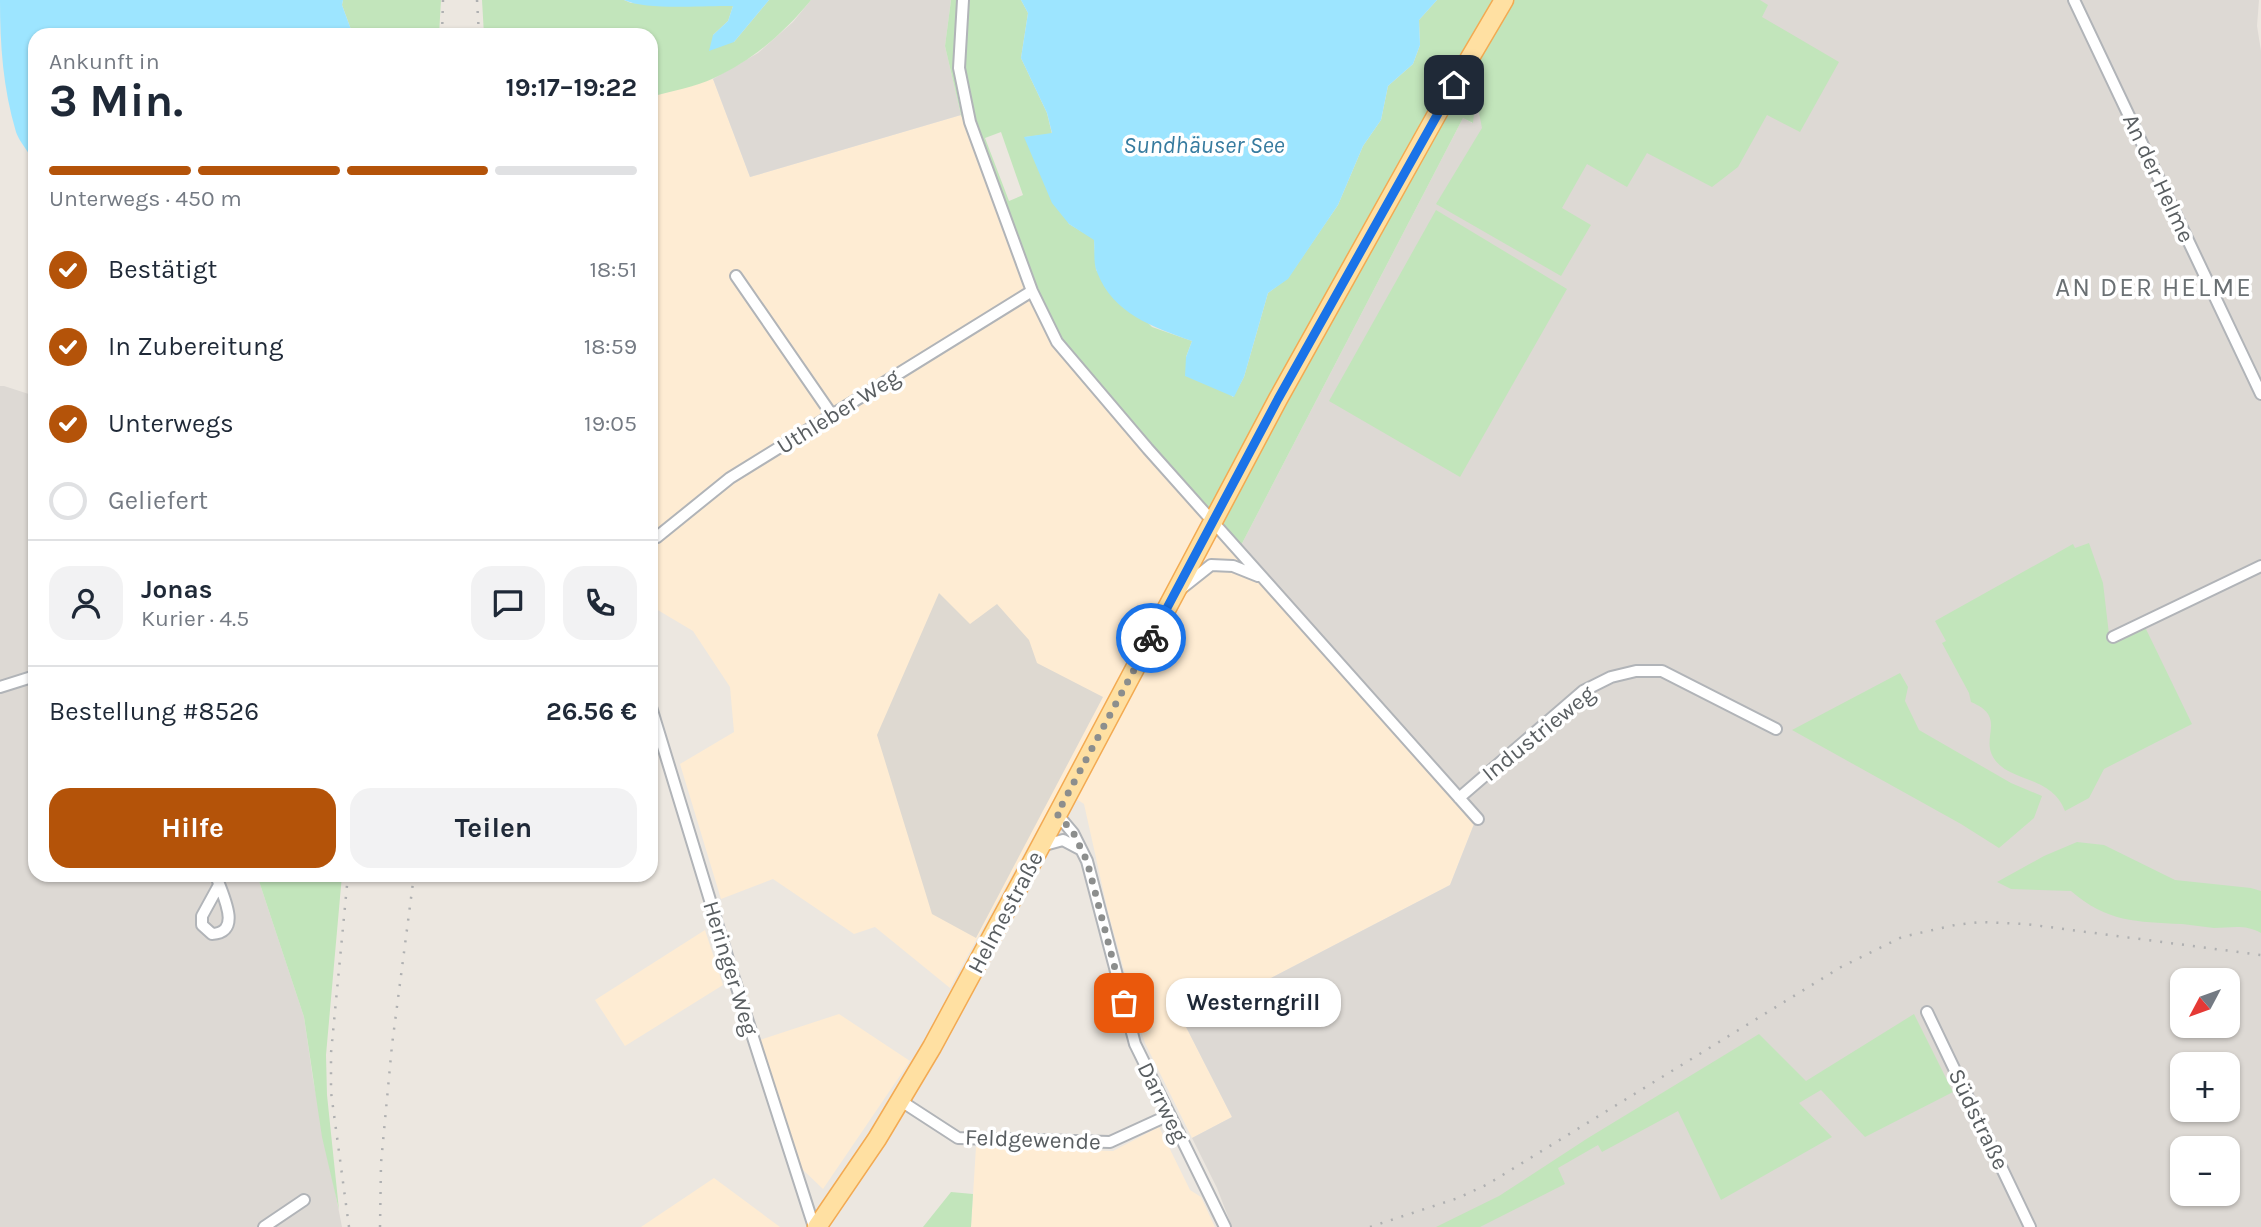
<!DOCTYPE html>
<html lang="de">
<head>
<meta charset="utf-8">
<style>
	:root { --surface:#fff; --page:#f2f2f3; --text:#1f2937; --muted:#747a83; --line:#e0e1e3; --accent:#b45309 }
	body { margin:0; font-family:Karla,sans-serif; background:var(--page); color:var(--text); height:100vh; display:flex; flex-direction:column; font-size:26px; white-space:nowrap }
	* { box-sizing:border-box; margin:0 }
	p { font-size:23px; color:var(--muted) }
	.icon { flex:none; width:38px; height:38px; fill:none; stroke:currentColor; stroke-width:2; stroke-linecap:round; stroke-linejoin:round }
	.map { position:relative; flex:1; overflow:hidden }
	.details { position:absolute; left:28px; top:28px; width:630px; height:854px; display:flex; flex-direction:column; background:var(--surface); border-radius:21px; box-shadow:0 2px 5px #0004 }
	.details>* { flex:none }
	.needle { width:46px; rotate:229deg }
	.controls { position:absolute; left:2170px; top:968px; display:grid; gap:14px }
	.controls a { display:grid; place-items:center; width:70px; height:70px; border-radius:14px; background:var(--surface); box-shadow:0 2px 5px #0004; font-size:35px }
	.pin { position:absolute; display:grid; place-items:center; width:60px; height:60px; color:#fff; margin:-30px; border-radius:14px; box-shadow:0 4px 10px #0006 }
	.courier { position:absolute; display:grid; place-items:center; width:70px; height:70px; margin:-35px; border:5px solid #1a73e8; border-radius:50%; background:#fff; color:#222; box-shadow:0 2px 9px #0007 }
	.bubble { position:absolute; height:49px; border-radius:21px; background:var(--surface); box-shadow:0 2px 5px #0004; font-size:23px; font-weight:700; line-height:49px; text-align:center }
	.overview em { font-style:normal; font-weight:700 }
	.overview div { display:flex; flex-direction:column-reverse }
	.overview { display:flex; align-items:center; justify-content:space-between; height:119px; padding:0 21px }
	h1 { font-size:46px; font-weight:700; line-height:52px }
	.bar { display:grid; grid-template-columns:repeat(4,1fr); gap:10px 7px; align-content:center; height:84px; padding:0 21px }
	.bar i { height:9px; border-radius:5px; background:var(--line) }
	.bar .active { background:var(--accent) }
	.bar p { grid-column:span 4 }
	.line { display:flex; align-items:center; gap:18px; padding:0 21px; border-top:2px solid var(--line) }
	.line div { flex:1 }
	.round { display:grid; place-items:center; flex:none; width:74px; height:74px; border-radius:21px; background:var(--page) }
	ol { padding:0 21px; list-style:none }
	li { display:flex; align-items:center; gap:21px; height:77px }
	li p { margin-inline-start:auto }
	li .icon { padding:7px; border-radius:50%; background:var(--accent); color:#fff; stroke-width:4 }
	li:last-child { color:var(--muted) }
	li i { width:38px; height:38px; border:4px solid var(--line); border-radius:50% }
	.cta { display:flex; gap:14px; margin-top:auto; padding:14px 21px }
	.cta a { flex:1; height:80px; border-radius:21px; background:var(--accent); color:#fff; font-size:28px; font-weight:700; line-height:80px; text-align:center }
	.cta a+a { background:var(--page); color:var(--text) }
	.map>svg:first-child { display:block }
</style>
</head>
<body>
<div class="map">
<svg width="2261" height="1227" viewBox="0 0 2261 1227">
	<rect width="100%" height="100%" fill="#ece7e0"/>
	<path fill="#feecd3" d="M713,79L750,177L961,115L1020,275L1078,377L1474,824L1450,885L1184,1023L1232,1117L1192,1138L1145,1043L1139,1025L1108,912L1084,804L1060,788L950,988L875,927L854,934L773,879L721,899L680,764L734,732L730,687L693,631L651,606V97Z
		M705,930L723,985L625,1046L595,1000Z
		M839,1014L910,1061L823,1189L799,1166L760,1040Z
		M1159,1127L1190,1190L1201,1197L1215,1227H971L976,1147L1113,1151Z
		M714,1178L780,1227H641Z"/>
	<path fill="#ddd9d4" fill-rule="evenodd" d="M811,0H951L945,46L961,115L750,177L713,79L758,53L793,22Z
		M1532,0H2259L2257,26L2261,51V1227H1232L1217,1188L1192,1138L1232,1117L1184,1023L1450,885L1474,824L1236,555L1463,118L1472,123L1477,94ZM2182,980H2228V1026H2182ZM2182,1064H2228V1110H2182ZM2182,1148H2228V1194H2182Z
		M0,386H4L35,396V875H257L304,1017L313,1079L342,1227H0Z"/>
	<path fill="#ded9d1" d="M939,593L970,624L997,604L1029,640L1037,663L1103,697L976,938L932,914L877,735Z"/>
	<path fill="#c2e5bb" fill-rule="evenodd" d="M343,0H441L439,35H353L342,5Z
		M482,0H624L631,3L733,6L728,21L713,35L734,42L769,0H811C784,33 753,60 714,78C695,87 671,91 651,97V35H484Z
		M951,0H1021L1028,13L1021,58L1047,113L1052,134L1025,137L1069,224L1094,239L1096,270L1152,327L1192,341L1186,357L1233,397L1244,377L1268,293L1288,278L1338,205L1363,146L1381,120L1388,86L1413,64L1420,45L1419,20L1437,0H1760L1768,5L1762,17L1839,62L1800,132L1767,115L1738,167L1712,187L1647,153L1627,187L1587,164L1562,208L1591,225L1561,276L1436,204L1482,128L1476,97L1473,123L1463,118L1236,555L1078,377L1048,338L1020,275L961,115L945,46ZM1001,132L1023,195L1009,201L985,138Z
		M1436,210L1567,289L1460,477L1329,401Z
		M2089,543L2103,583L2110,643L2145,627L2192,724L2104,769L2089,798L2065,811C2051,774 2008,783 1993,757C1981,736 2007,717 1971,702L1969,693L1942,643L1946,641L1935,621L2073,544L2075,548Z
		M1900,673L1908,687L1905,701L1919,730L2011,783L2042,796L2034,818L1999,848L1961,824L1792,730Z
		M2077,842L2104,845L2175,880L2251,888L2261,891V933C2245,924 2231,928 2214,928C2203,927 2193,925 2182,924C2136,922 2107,922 2071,891L2011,889L1997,882L2044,856Z
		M257,875H342L326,1055L327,1095L339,1210L322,1137L304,1017Z
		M1914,1014L1953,1092L1865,1137L1821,1090L1799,1103L1832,1137L1721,1200L1678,1111L1602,1152L1598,1145L1558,1168L1565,1184L1480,1227H1436L1499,1196L1588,1138L1759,1034L1806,1081Z
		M951,1192L973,1194L971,1227H923Z"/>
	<path fill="#9de5ff" d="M0,0H343L342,5L353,35H35V171C34,155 21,146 16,132C3,88 0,45 0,0Z
		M624,0H769L734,42L709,51L713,35L728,21L733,6C704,5 648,11 624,0Z
		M1021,0H1437L1419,20L1420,45L1413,64L1388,86L1381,120L1363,146L1338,205L1288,279L1268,293L1244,377L1234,397L1185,376L1186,357L1192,341C1153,327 1113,314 1097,272C1093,263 1095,250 1094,240L1069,224L1052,203L1024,137L1052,133L1047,113L1021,58L1028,13Z"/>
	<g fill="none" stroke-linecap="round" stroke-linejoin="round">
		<g stroke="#b1b4b8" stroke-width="14">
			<path id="minor" d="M963,0L959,68L970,122L1032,291L1057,342L1148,449L1478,819
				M2074,0L2261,394
				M736,276L832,415
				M651,539L657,537L730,478L1032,291
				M1182,588L1211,565L1233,566L1258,576
				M2113,637L2261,566
				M0,687L35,676
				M651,707L731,969L814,1227
				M1459,798L1583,691L1611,677L1636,671H1662L1776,729
				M1057,814L1073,833L1087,861L1135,1044L1225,1227
				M1041,846L1063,840L1080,849
				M216,875C221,893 244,932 212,934L202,925V916L219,885
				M1927,1012L2030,1227
				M901,1101L958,1138L1110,1142L1169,1115
				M264,1227L304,1200"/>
		</g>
		<g stroke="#f3aa52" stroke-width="21">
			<path id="primary" d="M817,1227L877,1139L932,1047L1030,866L1278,399L1441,107L1504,0"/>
		</g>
		<use href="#minor" stroke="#fff" stroke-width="10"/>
		<use href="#primary" stroke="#ffe0a2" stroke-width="18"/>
		<path stroke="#afb0b1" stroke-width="2.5" stroke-dasharray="2 9" stroke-linecap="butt" d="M477,0L479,35
			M442,35L443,0
			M348,875L331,1053V1092L349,1227
			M380,1227L381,1163L392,1045L414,875
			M1370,1227L1458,1198L1488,1184L1841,967L1902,937L1955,925L1980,922L2026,924L2261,955"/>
	</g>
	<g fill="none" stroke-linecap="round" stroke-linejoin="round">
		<path stroke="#8c8e8d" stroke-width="7" stroke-dasharray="0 12.6" d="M1124,1003L1087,861L1073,832L1057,814L1151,638"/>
		<path stroke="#1a73e8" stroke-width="9" d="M1151,638L1278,399L1454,85"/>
	</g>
	<g text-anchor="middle" stroke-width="7" stroke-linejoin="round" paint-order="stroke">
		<g font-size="23" fill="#595e61" stroke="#fff">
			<text transform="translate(2159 178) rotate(65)" y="8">An der Helme</text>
			<text transform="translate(838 411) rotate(-32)" y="8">Uthleber Weg</text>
			<text transform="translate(1538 733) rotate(-39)" y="8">Industrieweg</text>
			<text transform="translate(1005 912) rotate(-62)" y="8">Helmestraße</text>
			<text transform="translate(731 968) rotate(73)" y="8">Heringer Weg</text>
			<text transform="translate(1163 1102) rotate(64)" y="8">Darrweg</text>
			<text transform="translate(1979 1119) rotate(64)" y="8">Südstraße</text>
			<text transform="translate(1033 1139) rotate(2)" y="8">Feldgewende</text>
		</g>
		<g font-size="24" font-style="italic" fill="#367b9f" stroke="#fff">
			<text x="1204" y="153">Sundhäuser See</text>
		</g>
		<g font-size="26" letter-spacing="2" fill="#6a7073" stroke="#fff">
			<text x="2154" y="296">AN DER HELME</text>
		</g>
	</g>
</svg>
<div class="controls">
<a><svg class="needle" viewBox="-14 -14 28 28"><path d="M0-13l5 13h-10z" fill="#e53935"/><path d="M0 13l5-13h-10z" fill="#747a83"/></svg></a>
<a>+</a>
<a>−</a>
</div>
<div class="pin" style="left:1124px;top:1003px;background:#ea580c"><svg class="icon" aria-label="bag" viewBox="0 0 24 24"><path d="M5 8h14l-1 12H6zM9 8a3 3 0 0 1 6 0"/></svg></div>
<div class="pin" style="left:1454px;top:85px;background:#1f2937"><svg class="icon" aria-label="home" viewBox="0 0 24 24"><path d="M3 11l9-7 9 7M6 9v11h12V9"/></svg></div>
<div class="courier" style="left:1151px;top:638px"><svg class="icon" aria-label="bike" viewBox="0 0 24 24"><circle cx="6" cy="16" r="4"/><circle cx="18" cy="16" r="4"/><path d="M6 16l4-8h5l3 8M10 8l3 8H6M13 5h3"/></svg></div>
<div class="bubble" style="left:1166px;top:978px;width:175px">Westerngrill</div>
<section class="details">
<div class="overview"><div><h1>3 Min.</h1><p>Ankunft in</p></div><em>19:17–19:22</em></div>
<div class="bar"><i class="active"></i><i class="active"></i><i class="active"></i><i></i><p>Unterwegs · 450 m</p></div>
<ol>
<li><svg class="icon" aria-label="check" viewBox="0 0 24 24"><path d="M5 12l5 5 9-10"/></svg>Bestätigt<p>18:51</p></li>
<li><svg class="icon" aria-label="check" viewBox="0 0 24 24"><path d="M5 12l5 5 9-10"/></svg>In Zubereitung<p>18:59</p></li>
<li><svg class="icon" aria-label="check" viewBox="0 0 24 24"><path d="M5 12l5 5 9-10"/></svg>Unterwegs<p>19:05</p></li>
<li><i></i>Geliefert</li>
</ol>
<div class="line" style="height:126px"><a class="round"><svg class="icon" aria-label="person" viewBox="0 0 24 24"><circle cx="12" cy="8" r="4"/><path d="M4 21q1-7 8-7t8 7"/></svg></a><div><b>Jonas</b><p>Kurier · 4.5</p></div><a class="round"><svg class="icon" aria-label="chat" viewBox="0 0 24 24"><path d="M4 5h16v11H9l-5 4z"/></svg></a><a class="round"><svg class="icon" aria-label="phone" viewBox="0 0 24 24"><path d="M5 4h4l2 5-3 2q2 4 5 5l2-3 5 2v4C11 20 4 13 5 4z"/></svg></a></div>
<div class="line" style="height:91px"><div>Bestellung #8526</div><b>26.56 €</b></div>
<div class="cta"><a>Hilfe</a><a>Teilen</a></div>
</section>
</div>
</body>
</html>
